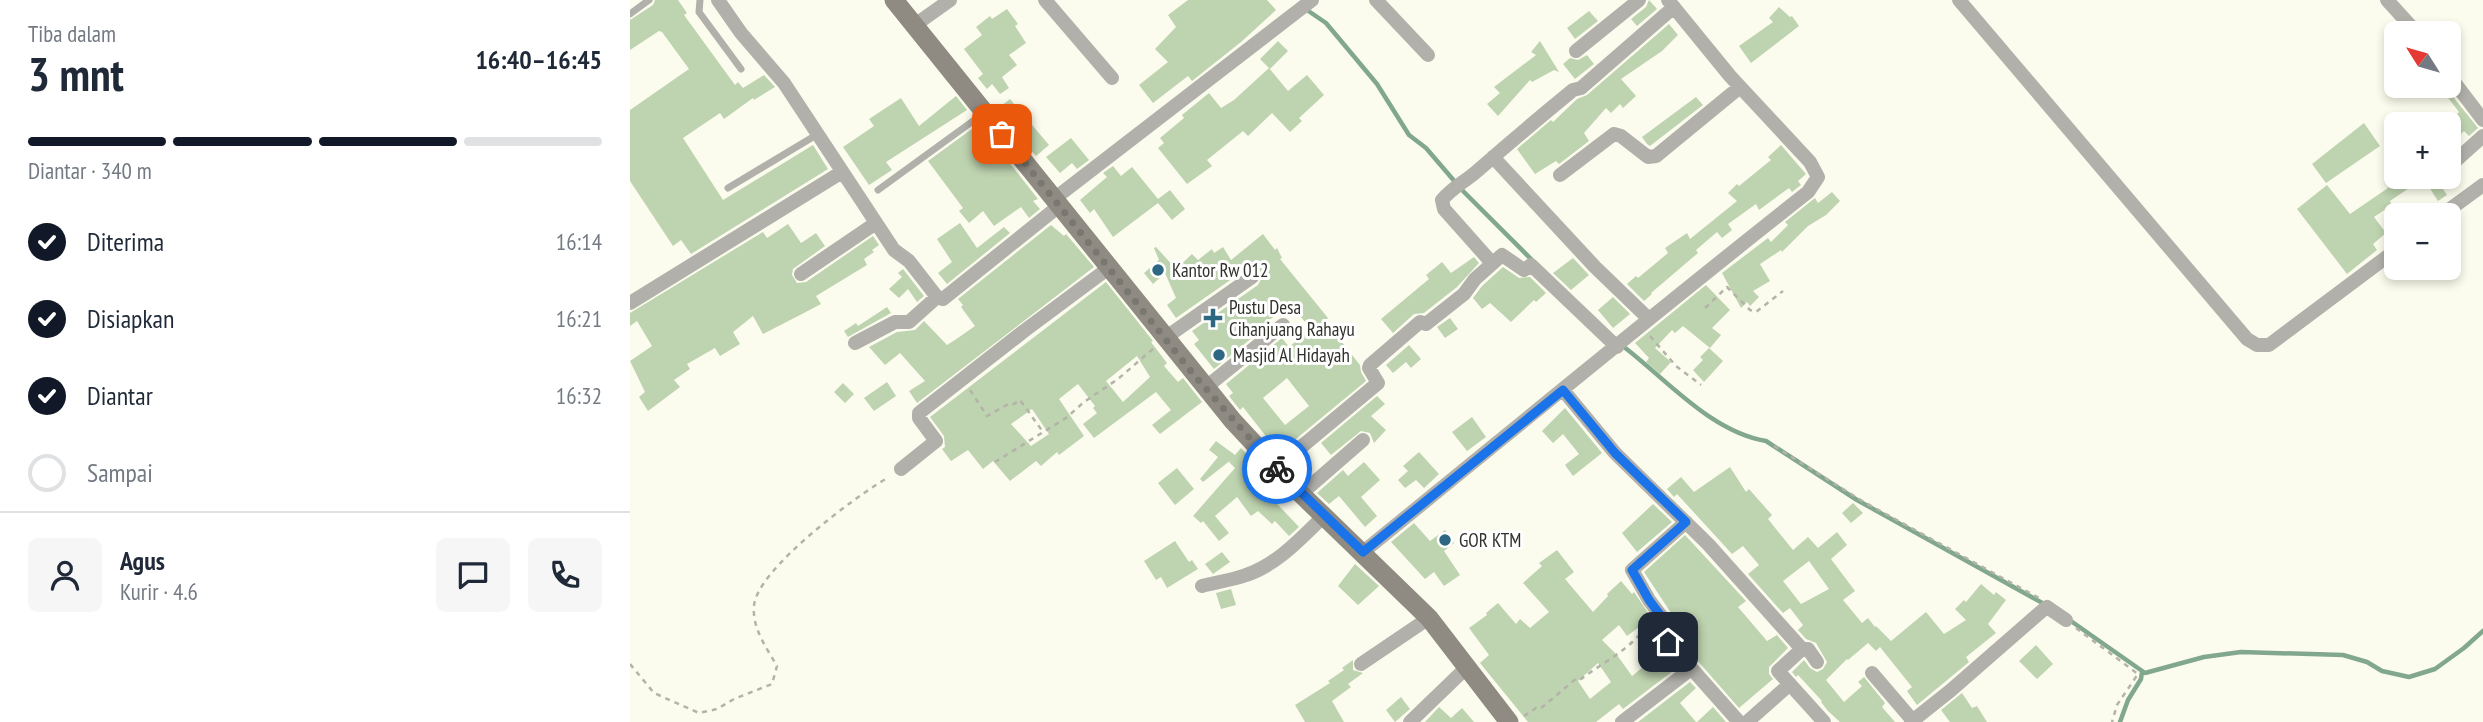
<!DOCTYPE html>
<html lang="id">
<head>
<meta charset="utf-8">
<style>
	:root { --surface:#fff; --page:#f6f6f7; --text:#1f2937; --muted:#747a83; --line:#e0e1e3; --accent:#111827 }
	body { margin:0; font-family:"PT Sans Narrow",sans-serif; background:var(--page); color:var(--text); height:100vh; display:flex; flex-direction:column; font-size:26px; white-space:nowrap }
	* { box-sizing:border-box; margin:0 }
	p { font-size:23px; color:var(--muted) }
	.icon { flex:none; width:38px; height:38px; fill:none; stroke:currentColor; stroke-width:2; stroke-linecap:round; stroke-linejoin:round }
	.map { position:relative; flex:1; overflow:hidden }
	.drawer { display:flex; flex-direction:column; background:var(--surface); width:630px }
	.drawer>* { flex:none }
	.needle { width:46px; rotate:307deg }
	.controls { position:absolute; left:1754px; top:21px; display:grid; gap:14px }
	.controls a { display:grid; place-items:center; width:77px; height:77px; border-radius:10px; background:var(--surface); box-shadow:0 4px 10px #0003; font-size:35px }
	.pin { position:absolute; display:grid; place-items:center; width:60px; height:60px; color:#fff; margin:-30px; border-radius:14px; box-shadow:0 4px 10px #0006 }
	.courier { position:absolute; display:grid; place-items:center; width:70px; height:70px; margin:-35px; border:5px solid #1a73e8; border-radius:50%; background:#fff; color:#222; box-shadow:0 2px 9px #0007 }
	.overview em { font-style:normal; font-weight:700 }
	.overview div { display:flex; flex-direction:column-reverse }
	.overview { display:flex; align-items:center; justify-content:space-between; height:119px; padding:0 28px }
	h1 { font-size:46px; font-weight:700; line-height:52px }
	.bar { display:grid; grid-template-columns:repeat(4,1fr); gap:10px 7px; align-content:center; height:84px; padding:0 28px }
	.bar i { height:9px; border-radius:5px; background:var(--line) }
	.bar .active { background:var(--accent) }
	.bar p { grid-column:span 4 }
	.line { display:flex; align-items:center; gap:18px; padding:0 28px; border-top:2px solid var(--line) }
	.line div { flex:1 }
	.round { display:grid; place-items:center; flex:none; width:74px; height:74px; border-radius:10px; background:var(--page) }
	ol { padding:0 28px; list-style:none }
	li { display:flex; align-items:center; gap:21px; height:77px }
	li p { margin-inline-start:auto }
	li .icon { padding:7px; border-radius:50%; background:var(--accent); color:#fff; stroke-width:4 }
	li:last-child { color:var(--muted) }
	li i { width:38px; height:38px; border:4px solid var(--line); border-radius:50% }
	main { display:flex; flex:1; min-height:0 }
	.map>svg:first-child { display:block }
</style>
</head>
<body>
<main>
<section class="drawer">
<div class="overview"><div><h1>3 mnt</h1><p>Tiba dalam</p></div><em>16:40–16:45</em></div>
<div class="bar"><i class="active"></i><i class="active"></i><i class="active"></i><i></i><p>Diantar · 340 m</p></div>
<ol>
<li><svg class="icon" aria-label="check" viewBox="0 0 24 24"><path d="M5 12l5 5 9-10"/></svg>Diterima<p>16:14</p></li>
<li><svg class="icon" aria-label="check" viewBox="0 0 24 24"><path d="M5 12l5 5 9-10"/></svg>Disiapkan<p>16:21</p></li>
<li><svg class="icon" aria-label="check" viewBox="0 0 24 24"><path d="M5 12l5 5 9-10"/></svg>Diantar<p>16:32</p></li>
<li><i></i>Sampai</li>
</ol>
<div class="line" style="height:126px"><a class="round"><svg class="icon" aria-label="person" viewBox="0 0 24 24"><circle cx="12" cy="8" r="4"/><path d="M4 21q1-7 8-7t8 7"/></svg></a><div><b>Agus</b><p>Kurir · 4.6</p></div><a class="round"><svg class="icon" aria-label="chat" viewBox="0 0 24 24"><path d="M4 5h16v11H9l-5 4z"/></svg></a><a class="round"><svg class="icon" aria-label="phone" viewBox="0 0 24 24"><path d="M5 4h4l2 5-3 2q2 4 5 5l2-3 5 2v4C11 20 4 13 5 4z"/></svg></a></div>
</section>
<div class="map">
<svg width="1853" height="722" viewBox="0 0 1853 722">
	<rect width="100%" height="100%" fill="#fcfcee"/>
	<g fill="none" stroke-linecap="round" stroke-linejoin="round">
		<path stroke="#82a78f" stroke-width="4.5" d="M677,10L696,23L747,84L779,135L796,148L826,183
			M829,187L902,260
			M994,347C1036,379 1081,432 1136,441L1227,500L1416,605
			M1438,619L1515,673L1574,657L1611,652L1713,655L1737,662L1752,671L1779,677L1805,669L1834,648L1853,631
			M1490,722L1498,700L1511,679L1512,672"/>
	</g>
	<path fill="#bed3af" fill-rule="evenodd" d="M25,0H48L57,13L54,15L105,85L108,82L113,88L134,75L145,87L124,100L123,98L94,119L90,113L53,138L93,200L183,145L198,169L61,254L51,240L43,246L0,181V110L59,69L32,32L29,31L0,50V20L23,5Z
		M558,0H637L646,10L611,42L562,81L558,76L523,103L509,85L538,62L525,49L546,27L538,15Z
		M1019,0L1027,9L1007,26L1001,19L1016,7Z
		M1149,7L1160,17L1162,16L1169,26L1121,63L1109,46L1143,22L1139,18Z
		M377,9L388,24L385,26L396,43L379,55L387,65L372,77L379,88L370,94L362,84L357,89L348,78L353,74L334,49L352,35L346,27L360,16L362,19Z
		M959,11L968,21L945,39L937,28Z
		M1039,24L1048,35L1032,51L991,79L1006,96L993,108L990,104L981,113L976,108L954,133L959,141L929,164L926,161L905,174L887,149L921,120L923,122L947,99L957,95Z
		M648,41L658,51L640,69L630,59Z
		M910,41L929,72L924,70L902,82L900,80L868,116L857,104L870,93L864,87L906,55L901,52Z
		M957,55L964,64L945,79L933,64L940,58L948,60Z
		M639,68L658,91L677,75L694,95L669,118L672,121L660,132L642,113L618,136L613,131L577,160L582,166L557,184L528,148L534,143L530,138L554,118L552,115L579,93L591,108L604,100Z
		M1820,93L1848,128L1839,136L1834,131L1826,139L1818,132V123L1829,112L1816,95Z
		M326,96L337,110L256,162L262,170L239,185L213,147L244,126L239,119L271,98L289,126Z
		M1066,97L1073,105L1020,146L1017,144L1012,137Z
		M380,99L419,145L406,156L387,134L390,131L371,106Z
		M1734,123L1750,146L1696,183L1682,164Z
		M346,126L364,150L367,147L408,199L403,201L410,209L399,218L391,207L364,226L353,211L339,223L329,211L333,208L298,161Z
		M441,138L459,160L447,169L442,163L430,173L416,157Z
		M1151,145L1176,174L1168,181L1171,185L1162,192L1159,188L1129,210L1126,204L1098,224L1102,230L1092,238L1087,232L1066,250L1068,253L1021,293L1022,294L1014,301L997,284L1006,276L1008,278L1038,253L1035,248L1057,233L1060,239L1107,201L1098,193L1107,184L1109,186L1141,160L1138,157Z
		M483,166L491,176L502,167L528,199L540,190L555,209L542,220L528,203L483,237L464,209L460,213L450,200L477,177L473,173Z
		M1762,177H1826L1813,189L1817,195L1808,201L1799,187L1791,180L1760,201L1762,205L1744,217L1756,233L1743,244L1747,250L1717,274L1667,209L1697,185L1720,214L1758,188L1754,182Z
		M1202,192L1210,201L1196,215L1178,226L1152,252L1151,250L1130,264L1140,281L1123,291L1129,297L1120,306L1117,302L1111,308L1092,273L1138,238L1141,242L1158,225L1155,222L1185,198L1188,203Z
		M330,223L347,248L374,227L380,233L317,284L308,273L322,262L307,239Z
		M158,224L171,243L186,233L195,246L163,269L162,275L167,283L176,282L243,236L249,245L242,250L244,252L234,259L237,265L186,296L191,304L172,314L133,334L123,316L103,332L110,344L90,356L85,348L57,364L60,369L44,380L50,387L18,411L9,397L15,392L0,361L22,346L7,321L0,326V313L133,232L137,238Z
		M421,225L434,236L436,234L464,267L287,403L279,391L295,381L270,353L255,365L239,347L267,332L285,330L294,321L317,345L325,340L345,326L331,307L333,305L328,299Z
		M633,234L645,250L647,248L652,258L650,259L698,318L695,321L730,365L731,372L736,381L649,453L613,407L610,410L599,396L603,393L596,384L652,338L659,347L681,329L660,304L638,321L640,323L584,369L564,344L569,340L562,331L628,285L632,277L629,271L622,267L616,269L546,318L537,305L546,298L535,273L523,284L514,273L529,260L524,248L526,247L546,269L562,254L568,260L582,249L584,253L593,247L601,260ZM657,378L679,406L655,425L633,398Z
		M844,257L849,263L827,287L794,313L784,314L763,333L751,319L799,279L796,275L812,262L821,273Z
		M943,258L959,275L941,290L923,273Z
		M873,267L889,278L900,277L916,293L906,302L904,300L881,322L860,303L852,309L843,298L852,286Z
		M273,269L294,296L287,302L278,289L269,298L259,289L272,277L268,273Z
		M476,282L523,341L521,342L537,363L534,366L548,382L553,378L572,402L530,434L522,425L541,410L526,392L464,438L453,424L467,413L463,408L465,406L448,384L429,399L454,436L429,455L427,452L411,466L406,461L380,481L363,461L353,469L338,450L321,461L312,449L315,447L314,436L300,417ZM507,356L520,377L493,402L476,381ZM402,409L419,434L401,446L381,424Z
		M1076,285L1100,310L1082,328L1091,335L1080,348L1053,326L1045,333L1042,330L1025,348L1041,362L1030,374L1016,362L1019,358L1005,343Z
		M983,297L1000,314L983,328L968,310Z
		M257,307L261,313L218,337L214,331L226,323L228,326Z
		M820,318L828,329L815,338L807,327Z
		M779,345L791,359L781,368L776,362L763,373L756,365Z
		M1079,348L1093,361L1074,382L1063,370L1073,360L1070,357Z
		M257,382L266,396L244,411L234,398Z
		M213,383L224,394L215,403L204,392Z
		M747,396L755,404L741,416L756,430L744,443L740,433L731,431L701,455L691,443Z
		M935,408L972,453L943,476L935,465L949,454L933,434L923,443L912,431Z
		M842,417L856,437L837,451L822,432Z
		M586,441L605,455L611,448L641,480L633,489L669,527L659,536L645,521L642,524L628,511L621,516L607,497L585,516L599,533L589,541L573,521L571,523L563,516L605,468L599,462L601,460L573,482L570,479L588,457L579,450Z
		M789,452L809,474L794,488L786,480L775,488L768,480L778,471L773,466Z
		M734,462L750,480L731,497L747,516L735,527L709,496L699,504L687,493L713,470L718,476Z
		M1100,467L1116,492L1119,489L1142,515L1138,519L1163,550L1178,537L1188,548L1207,532L1217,545L1201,559L1225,591L1213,600L1232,623L1238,618L1245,627L1246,626L1261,641L1296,612L1314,634L1336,620L1325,609L1334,600L1336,602L1351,584L1364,595L1366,592L1376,600L1358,624L1366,633L1336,657L1339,662L1287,705L1277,691L1282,687L1250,647L1246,651L1238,643L1218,660L1217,659L1196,680L1214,702L1232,686L1228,682L1234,677L1255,703L1252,707L1265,722H1210L1198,711L1191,702L1192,701L1168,675L1166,677L1162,672L1174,660L1180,668L1187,672L1193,669L1197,662L1186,643L1176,639L1168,630L1173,625L1160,608L1153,613L1118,574L1129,565L1113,546L1102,554L1047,494L1044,497L1037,489L1051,477L1064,492ZM1179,561L1199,589L1171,604L1153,581Z
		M547,468L564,489L545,505L528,483Z
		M1223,503L1233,513L1221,523L1212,513Z
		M1023,504L1042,522L1007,552L992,533Z
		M784,523L800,541L815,530L824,543L814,551L830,575L814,586L804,572L795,579L761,542Z
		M1055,535L1116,601L1108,607L1137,641L1147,635L1158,648L1139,667V674L1143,679L1109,708L1059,651L1067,645L1053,631L1014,572Z
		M545,541L559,562L562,560L568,569L537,588L531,577L526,580L514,561Z
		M927,550L944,572L935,579L963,612L978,596L977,594L991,581L1002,594L1004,592L1032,633L1026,640L1013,624L997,636L989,625L972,640L987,655L1002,676L1023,659L1015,650L1029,638L1030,648L1048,667L993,709L989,704L966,722H898L850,663L859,655L839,628L857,615L856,613L868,603L886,624L890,619L900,628L919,612L893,583L912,566L909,563ZM968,663L981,682L960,699L948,681Z
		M592,552L600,562L583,574L575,564Z
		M725,564L749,586L728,605L708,586Z
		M601,589L606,605L591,609L586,593Z
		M1406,645L1423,664L1407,679L1389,661Z
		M723,660V670L733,673L718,684L721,687L702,701L714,722H675L665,705L700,683L698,681L714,670L712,668Z
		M1060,682L1066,688L1050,703L1066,722H1008Z
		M1332,693L1342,708L1347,706L1357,722H1320L1311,710Z
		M771,697L780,709L765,722L756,710Z
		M809,707L821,718L832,708L844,722H795Z
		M1083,707L1096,722H1067Z"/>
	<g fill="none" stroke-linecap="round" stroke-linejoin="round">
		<path stroke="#b3b3a8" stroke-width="2.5" stroke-dasharray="5 5" stroke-linecap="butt" d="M1075,308L1097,287L1120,310L1126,312L1153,291
			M1020,336L1046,366L1071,385
			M340,390L357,416L380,403L384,404L390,400L413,432
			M1144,446L1234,502L1409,598
			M365,462L436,418L454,402L488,379L524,348
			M1446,628L1508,674L1487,705L1482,722
			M0,664L24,693L69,713L87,709L104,699L142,684L147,666C136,647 122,628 124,606C126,570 227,495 259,477
			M894,716L906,708L910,709L947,678L951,679C968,666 996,651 1009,635C1013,630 1015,626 1020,622"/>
		<path stroke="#b2b0aa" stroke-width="7" d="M70,0L69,12L111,69
			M0,14L19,0
			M98,188L188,134
			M248,190L354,113"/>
		<path stroke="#b2b0aa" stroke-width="14" d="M88,0L111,33L154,83L264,250L279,261L307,297
			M415,0L482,78
			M746,0L798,55
			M1329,0L1617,339L1627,345H1639L1766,250
			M1757,0L1787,33
			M285,25L320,0
			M946,51L1009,0
			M1818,74L1853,120
			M863,157L965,267L1019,319
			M1823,163L1853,136
			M930,175L984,134L991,136L1018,157L1026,156L1110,87
			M424,199L682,0
			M1812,215L1853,185
			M862,263L814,209L812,200C823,187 833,183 846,172C878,144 910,117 943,90L951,88L1044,7
			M171,274L246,223
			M0,303L212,172
			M535,338L622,277
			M225,343L265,322H279L307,297L313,299L429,206
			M575,388L653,325
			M933,390L985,453L1078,544L1172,649H1178L1187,662
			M646,468L748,383L739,368L740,365L790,322L796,324L834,294L845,279L872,255L894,270L901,265L987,347
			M271,469L306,441L289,418V413L394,331L480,267
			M671,494L733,440
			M1056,522L1002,570L1019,600L1043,632L1038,642L1109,722
			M733,552C881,432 1028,310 1178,192L1188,177L1180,162L1100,76L1038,0
			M572,586C587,582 602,580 616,575C647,565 671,538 694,516
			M1172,649L1148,671L1194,722
			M731,664L799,618
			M1242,673L1284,722
			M780,722L836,668
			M992,722L1061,669
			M1117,722L1160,684
			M1281,722L1320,691L1413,610L1417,607L1436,620"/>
		<path stroke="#8f8b83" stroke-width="19" d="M264,0L603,421L671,494L799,618L879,722"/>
	</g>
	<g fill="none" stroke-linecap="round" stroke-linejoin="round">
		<path stroke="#787870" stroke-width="7" stroke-dasharray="0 12.6" d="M372,134L564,375L647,469"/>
		<path stroke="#1a73e8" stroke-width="9" d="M647,469L733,552L933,390L985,453L1056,522L1002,570L1019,600L1043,632L1038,642"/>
	</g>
	<g fill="#2e6781" stroke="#fff" stroke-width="2.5">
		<circle cx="528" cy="270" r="7"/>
		<path d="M579.5 307.5h7v7h7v7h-7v7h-7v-7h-7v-7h7z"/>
		<circle cx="589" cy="355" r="7"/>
		<circle cx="815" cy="540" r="7"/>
	</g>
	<g text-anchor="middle" stroke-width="6" stroke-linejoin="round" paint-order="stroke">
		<g font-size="19" fill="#31312c" stroke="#fff" text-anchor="start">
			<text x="542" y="277">Kantor Rw 012</text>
			<text x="599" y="314">Pustu Desa<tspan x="599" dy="22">Cihanjuang Rahayu</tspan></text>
			<text x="603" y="362">Masjid Al Hidayah</text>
			<text x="829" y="547">GOR KTM</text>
		</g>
	</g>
</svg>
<div class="controls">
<a><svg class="needle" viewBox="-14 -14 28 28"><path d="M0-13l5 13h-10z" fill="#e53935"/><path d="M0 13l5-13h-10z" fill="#747a83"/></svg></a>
<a>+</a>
<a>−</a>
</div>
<div class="pin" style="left:372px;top:134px;background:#ea580c"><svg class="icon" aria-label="bag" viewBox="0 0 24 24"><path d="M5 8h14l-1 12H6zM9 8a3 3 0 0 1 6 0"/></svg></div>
<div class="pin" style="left:1038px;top:642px;background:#1f2937"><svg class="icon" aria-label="home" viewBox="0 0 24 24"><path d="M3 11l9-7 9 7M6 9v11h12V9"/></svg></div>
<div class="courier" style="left:647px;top:469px"><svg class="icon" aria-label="bike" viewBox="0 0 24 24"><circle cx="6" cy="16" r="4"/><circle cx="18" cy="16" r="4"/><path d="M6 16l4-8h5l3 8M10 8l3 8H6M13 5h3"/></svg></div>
</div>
</main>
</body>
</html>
